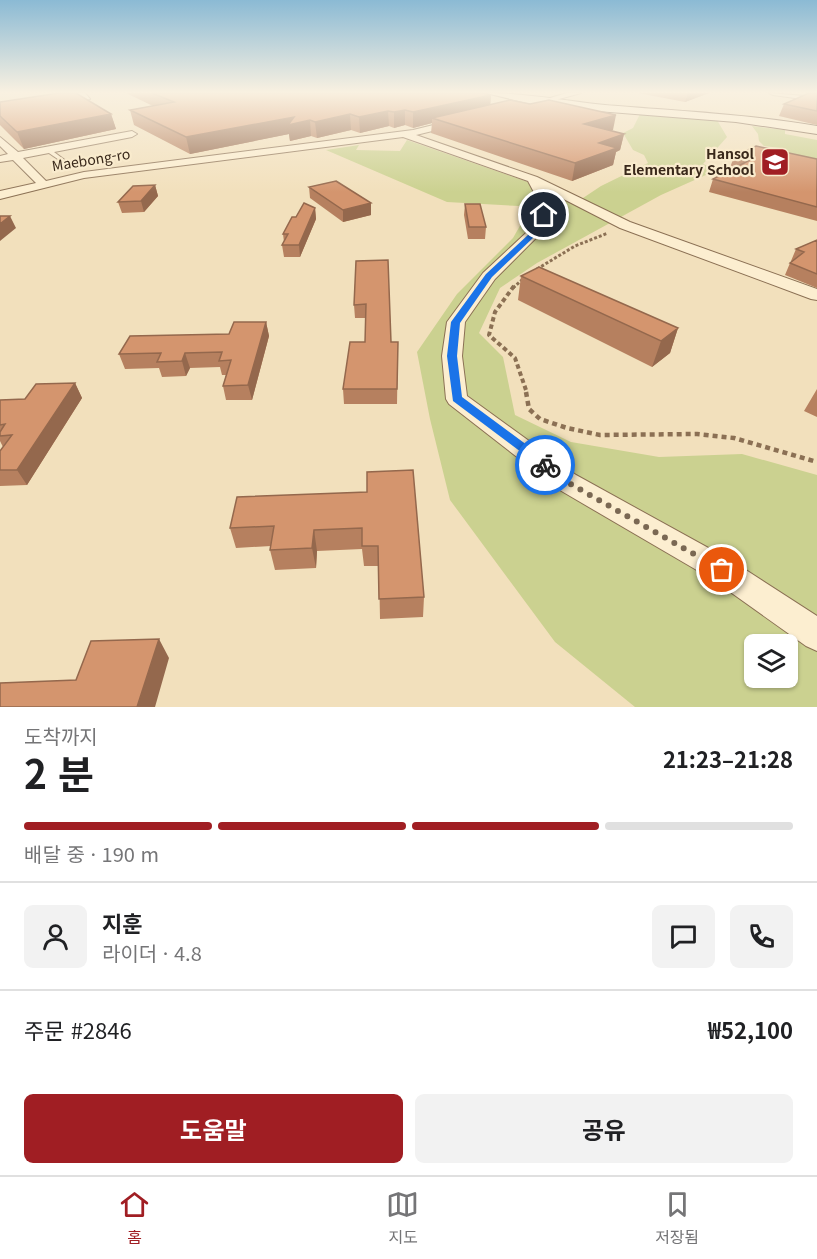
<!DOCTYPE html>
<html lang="ko">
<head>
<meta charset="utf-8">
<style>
	:root { --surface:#fff; --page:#f2f2f2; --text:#202124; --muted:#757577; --line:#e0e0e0; --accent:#a01e23 }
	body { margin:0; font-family:Georgia,"Noto Sans KR",serif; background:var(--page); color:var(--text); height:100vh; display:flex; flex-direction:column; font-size:22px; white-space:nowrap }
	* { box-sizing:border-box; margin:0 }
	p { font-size:20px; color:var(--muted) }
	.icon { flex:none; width:33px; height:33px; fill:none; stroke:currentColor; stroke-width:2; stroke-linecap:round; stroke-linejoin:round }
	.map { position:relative; height:707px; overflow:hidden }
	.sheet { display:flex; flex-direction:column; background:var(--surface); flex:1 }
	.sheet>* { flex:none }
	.tools { position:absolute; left:744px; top:634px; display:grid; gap:12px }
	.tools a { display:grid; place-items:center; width:54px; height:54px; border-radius:9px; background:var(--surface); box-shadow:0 2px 4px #0004; font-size:30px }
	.pin { position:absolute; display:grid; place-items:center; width:51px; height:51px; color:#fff; margin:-26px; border:3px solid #fff; border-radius:50%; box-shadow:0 2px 6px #0007 }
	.courier { position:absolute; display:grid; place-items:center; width:60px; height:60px; margin:-30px; border:4px solid #1a73e8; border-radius:50%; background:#fff; color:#222; box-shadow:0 2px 8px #0007 }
	.headline em { font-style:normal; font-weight:700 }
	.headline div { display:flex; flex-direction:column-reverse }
	.headline { display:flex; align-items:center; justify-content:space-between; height:102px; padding:0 24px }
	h1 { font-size:39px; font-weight:700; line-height:45px }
	.bar { display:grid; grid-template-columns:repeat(4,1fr); gap:9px 6px; align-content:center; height:72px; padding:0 24px }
	.bar i { height:8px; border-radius:4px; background:var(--line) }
	.bar .current { background:var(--accent) }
	.bar p { grid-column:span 4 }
	.line { display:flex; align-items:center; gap:15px; padding:0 24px; border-top:2px solid var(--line) }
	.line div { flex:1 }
	.round { display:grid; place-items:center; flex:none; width:63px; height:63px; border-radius:9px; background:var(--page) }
	.action { display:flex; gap:12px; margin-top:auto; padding:12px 24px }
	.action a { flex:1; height:69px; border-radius:9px; background:var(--accent); color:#fff; font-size:24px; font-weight:700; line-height:69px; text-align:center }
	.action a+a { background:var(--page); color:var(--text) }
	.tab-bar { display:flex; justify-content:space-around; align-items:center; height:84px; border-top:2px solid var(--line); background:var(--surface); font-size:16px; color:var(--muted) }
	.tab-bar a { display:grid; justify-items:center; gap:3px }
	.tab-bar .current { color:var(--accent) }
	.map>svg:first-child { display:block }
</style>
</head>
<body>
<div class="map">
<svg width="817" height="707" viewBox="0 0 817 707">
	<rect width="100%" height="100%" fill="#f2e0bc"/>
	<path fill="#cbd190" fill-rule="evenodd" d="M641,112L717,120L727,137L703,164L717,170L661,195L537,263L500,288L479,333L503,357L515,415L571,442L659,457L742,454L817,475V707H635L555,642L450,500L430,419L417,352L457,294L513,238L521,224L519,206L447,202L326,150L359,145L356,150L400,151L407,140L580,200L601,186L648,163L644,155L633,150L623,133L633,128ZM754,645H788V678H754Z
		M752,126L785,130V134L817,140V163L786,155L780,148L764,146L759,141L758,134Z"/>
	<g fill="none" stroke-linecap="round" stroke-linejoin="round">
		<g stroke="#8b7054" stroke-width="2">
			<path id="lane" d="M46,149H50L66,161L62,162L46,151Z"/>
		</g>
		<g stroke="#8b7054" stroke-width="2">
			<path id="street" d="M77,93H85L90,99L83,101Z
				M567,93H581L530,107L526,105Z
				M769,93L817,97V101L773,95Z
				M458,119L461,120V124L416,135L537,177L630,222L817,289V300L811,299L620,228L544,189L550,200L551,215L539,235L495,279L465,322L462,356L467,396L576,475L732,561L817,616V651L806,646L712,579L558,489L449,404L446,399L442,356L447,322L483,273L527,232L537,215L538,200L528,181L403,137L84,178L0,199V191L36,183L13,160L0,162V156L8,154L0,146V137L18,152L132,131L137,134L132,137L23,158L46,181L84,172L413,130Z"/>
		</g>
		<g stroke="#6d5138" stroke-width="2">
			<path id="secondary" d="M486,93C526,93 566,101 605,105C676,111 747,114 817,126V134L736,122L572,109L531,104Z"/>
		</g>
		<path stroke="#8b7054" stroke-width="3" stroke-dasharray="3 2" stroke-linecap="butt" d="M537,269L575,246L608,233
			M513,288L524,278"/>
		<path stroke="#8b7054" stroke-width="4" stroke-dasharray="4.5 3" stroke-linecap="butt" d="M514,286L495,312L489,335L515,358L527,393"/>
		<path stroke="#8b7054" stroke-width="4.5" stroke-dasharray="5 4" stroke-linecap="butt" d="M526,392L529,409L540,419L567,428L600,435L697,434L734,438L817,462"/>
		<use href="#lane" fill="#fceed0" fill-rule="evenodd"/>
		<use href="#street" fill="#fceed0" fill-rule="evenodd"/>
		<use href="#secondary" fill="#fceed0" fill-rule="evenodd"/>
	</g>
	<path fill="#b6805f" d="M126,93H483L491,95L490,105L613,130L610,131L624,134L620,150L616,152L613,165L572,181L431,133L432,123L413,128L405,125L394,128L389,126L360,133L351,130L317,138L311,136L290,141L289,134L190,154L134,125L130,110L153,106Z
		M638,93H709L685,102Z
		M817,93V125L779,116L784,104Z
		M0,102L111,114L116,129L24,149L0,125Z
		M734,156L817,159V221L709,192L713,179L734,169L730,168Z
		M155,185L158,196L144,212L122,213L118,202Z
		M309,187L371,203V215L343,222L310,198Z
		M465,204L486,227L485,239H468L464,215Z
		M315,208L316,219L300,257H284L282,245L284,242L283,234L296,217Z
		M817,240V288L785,275L790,263L793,261H791L796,249Z
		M356,261L391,342H398L397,404H344L343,389L365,342L366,318H355L354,305Z
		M521,276L678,328L670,353L652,367L518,300Z
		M266,322L269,336L252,400H226L223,386L226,375H222L220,367L190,368L186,376L162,377L159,368L125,369L119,354L229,334Z
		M75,383L82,398L27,485L0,486V451L3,447L0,441V400L25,399Z
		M817,389V417L804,411Z
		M367,492L424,597L423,617L380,619L379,566H364L362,549L317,551L316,568L275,570L270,550L271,546L236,548L230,528Z"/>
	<path fill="#94684d" d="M688,93H709L685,102Z
		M491,95L490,109L432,118V123L413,128V112Z
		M405,110V125L394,128V112Z
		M388,111L389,126L360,133L359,117Z
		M111,114L116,129L24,149L17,132Z
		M350,114L351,130L317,138L315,122Z
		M616,115L613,130L581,140L584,124Z
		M294,117L310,120L311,136L290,141L289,134L190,154L186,137Z
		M624,134L620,150L616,152L613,165L572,181L575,163L599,143Z
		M155,185L158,196L144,212L141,201Z
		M371,203V215L343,222V210Z
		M315,208L316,219L300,257L299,245Z
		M10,216L16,228L0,241V224Z
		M266,322L269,336L252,400L248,385Z
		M678,328L670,353L652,367L661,341Z
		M185,353L190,368L186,376L182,361Z
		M75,383L82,398L27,485L17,470Z
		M314,530L317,551L316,568L312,548Z
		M159,639L169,658L155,707H137Z"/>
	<path fill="#d4956e" stroke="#94684d" stroke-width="1.5" d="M59,93H76L111,114L17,132L0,116V102Z
		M152,93H483L491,95L413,112L405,110L394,112L388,111L359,117L350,114L315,122L310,120L288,125L294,117L186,137L130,110L174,102Z
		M809,93H817V111L784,104Z
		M510,100L530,104L549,100L616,115L584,124L624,134L599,143L617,148L575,163L432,118Z
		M756,146L817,159V207L713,179L750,160L734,156Z
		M336,181L371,203L343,210L309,187Z
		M155,185L141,201L118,202L133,186Z
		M304,203L315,208L299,245H282L288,234H283L292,217H296Z
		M465,204H480L486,227H469Z
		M0,216H10L0,224Z
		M817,240V274L790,263L804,252L796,249Z
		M388,260L391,342H398L397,389H343L350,342H365L366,304L354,305L356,261Z
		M539,267L678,328L661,341L521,276Z
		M234,322H266L248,385L223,386L231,360L219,361L222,352L185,353L182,361L157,362L161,353L119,354L130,336L229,334Z
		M75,383L17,470H0V451L12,435L0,436V432L5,424L0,425V400L25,399L36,384Z
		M413,470L424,597L379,599L378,546H362V528L314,530L312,548L270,550L274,526L230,528L237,497L367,492V472Z
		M159,639L137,707H0V683L76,680L91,641Z"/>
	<linearGradient id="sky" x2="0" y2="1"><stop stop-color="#8bbad4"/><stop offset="0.48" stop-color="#f9f1e1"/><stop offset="1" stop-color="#f9f1e1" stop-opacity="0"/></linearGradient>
	<rect width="817" height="192" fill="url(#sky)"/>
	<path fill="#1a73e8" d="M544,213L548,215L534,237L492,277L460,323L457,356L462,397L550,462L551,465L545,470L453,401L447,356L451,322L486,274L529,234Z"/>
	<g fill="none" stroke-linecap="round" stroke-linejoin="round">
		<path stroke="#7a6853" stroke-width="6" stroke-dasharray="0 10.8" d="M545,465L567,482L722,570"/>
	</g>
	<defs>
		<g id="school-square" transform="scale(1.5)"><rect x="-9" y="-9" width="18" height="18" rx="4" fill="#a01e23" stroke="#f9ebcd"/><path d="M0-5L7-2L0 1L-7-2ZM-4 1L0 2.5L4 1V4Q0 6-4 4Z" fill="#fff"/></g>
	</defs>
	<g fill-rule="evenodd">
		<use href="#school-square" x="775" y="162"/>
	</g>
	<g text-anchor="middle" stroke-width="4.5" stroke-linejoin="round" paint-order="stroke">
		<g font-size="14" font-weight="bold" fill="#39281a" stroke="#f9ebcd" text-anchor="end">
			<text x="754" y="159">Hansol<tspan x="754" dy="16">Elementary School</tspan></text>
		</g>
		<g font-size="14" fill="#39281a" stroke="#f9ebcd">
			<text transform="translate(91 160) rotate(-9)" y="5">Maebong-ro</text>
		</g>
	</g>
</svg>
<div class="tools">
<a><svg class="icon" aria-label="layers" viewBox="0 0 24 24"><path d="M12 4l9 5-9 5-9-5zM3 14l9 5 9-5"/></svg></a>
</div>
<div class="pin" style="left:722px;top:570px;background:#ea580c"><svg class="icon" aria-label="bag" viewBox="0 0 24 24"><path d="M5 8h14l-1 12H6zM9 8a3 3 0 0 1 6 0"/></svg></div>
<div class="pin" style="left:544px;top:215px;background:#1f2937"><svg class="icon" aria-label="home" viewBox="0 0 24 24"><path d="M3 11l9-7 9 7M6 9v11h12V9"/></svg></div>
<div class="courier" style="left:545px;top:465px"><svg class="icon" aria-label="bike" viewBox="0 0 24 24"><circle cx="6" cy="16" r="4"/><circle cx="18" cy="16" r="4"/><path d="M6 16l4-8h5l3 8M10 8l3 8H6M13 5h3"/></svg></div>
</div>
<section class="sheet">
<div class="headline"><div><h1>2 분</h1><p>도착까지</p></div><em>21:23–21:28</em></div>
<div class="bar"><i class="current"></i><i class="current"></i><i class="current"></i><i></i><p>배달 중 · 190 m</p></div>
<div class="line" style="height:108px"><a class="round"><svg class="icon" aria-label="person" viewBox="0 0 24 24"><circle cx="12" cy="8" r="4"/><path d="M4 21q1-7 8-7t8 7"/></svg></a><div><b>지훈</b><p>라이더 · 4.8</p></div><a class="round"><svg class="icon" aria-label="chat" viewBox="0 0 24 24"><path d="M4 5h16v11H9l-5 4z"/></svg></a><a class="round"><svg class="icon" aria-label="phone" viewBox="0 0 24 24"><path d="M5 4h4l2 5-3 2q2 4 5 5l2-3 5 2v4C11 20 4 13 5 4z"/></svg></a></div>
<div class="line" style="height:78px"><div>주문 #2846</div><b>₩52,100</b></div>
<div class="action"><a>도움말</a><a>공유</a></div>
</section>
<nav class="tab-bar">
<a class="current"><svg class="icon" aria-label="home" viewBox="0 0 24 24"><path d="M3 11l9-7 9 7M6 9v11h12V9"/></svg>홈</a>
<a><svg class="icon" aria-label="map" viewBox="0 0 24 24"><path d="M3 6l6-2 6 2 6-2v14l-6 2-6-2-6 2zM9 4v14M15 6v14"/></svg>지도</a>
<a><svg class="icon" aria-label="saved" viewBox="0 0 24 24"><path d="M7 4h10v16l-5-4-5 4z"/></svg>저장됨</a>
</nav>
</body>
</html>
